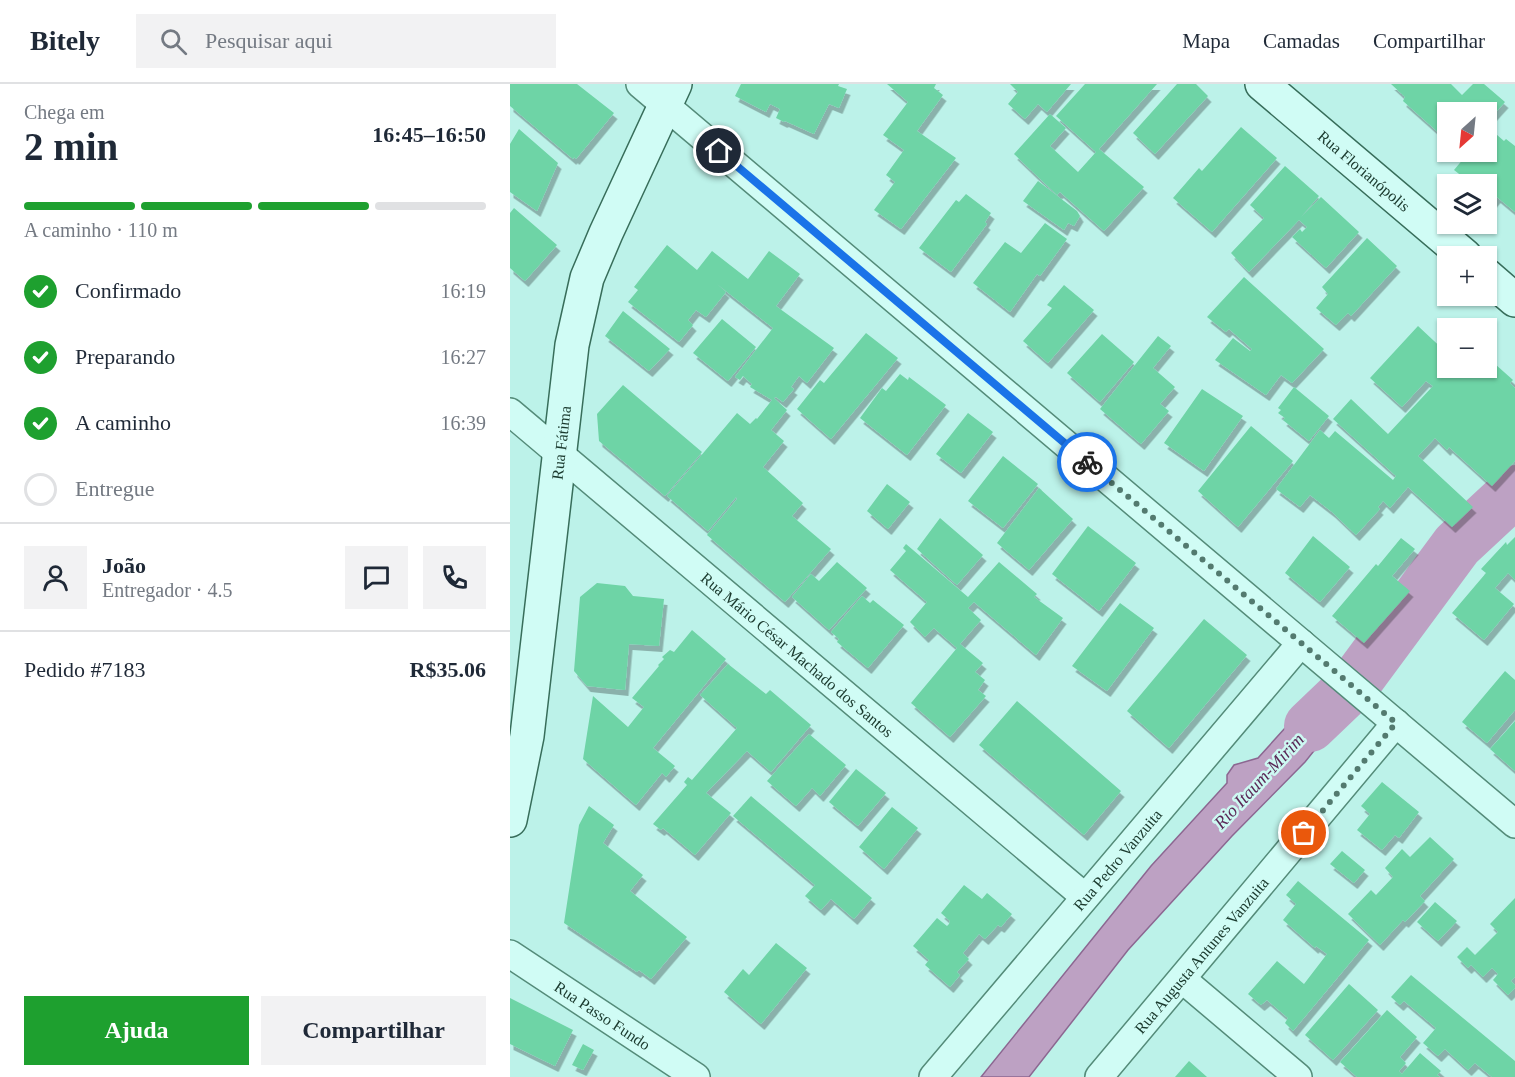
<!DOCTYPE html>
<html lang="pt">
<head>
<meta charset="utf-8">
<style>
	:root { --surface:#fff; --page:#f2f2f3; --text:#1f2937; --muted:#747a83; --line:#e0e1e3; --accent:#1ea02f }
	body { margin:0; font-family:Georgia,serif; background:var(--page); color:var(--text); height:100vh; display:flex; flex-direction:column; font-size:22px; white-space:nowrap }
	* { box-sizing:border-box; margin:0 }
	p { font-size:20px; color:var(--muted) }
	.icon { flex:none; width:33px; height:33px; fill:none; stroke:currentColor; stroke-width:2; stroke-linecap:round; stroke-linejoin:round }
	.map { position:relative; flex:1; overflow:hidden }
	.panel { display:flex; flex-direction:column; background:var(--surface); width:510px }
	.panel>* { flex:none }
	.needle { width:39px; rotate:207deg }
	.buttons { position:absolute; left:927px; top:18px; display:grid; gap:12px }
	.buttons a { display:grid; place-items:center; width:60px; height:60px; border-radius:0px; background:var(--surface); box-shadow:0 2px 4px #0004; font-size:30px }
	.pin { position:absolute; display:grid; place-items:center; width:51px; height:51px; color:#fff; margin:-26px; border:3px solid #fff; border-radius:50%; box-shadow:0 2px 6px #0007 }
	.courier { position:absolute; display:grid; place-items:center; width:60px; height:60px; margin:-30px; border:4px solid #1a73e8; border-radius:50%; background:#fff; color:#222; box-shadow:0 2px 8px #0007 }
	.headline em { font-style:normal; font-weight:700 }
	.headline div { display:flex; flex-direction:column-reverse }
	.headline { display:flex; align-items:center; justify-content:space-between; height:102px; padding:0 24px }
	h1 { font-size:39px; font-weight:700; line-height:45px }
	.bar { display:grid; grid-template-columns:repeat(4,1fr); gap:9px 6px; align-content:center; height:72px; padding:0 24px }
	.bar i { height:8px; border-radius:4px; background:var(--line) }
	.bar .on { background:var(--accent) }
	.bar p { grid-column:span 4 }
	.line { display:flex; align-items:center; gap:15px; padding:0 24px; border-top:2px solid var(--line) }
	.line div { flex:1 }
	.round { display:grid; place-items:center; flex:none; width:63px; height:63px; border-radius:0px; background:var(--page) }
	ol { padding:0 24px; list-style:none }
	li { display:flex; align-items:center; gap:18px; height:66px }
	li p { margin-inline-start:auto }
	li .icon { padding:6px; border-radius:50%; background:var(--accent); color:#fff; stroke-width:4 }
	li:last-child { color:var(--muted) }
	li i { width:33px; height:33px; border:3px solid var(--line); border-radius:50% }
	.action { display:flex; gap:12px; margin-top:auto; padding:12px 24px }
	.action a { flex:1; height:69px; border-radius:0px; background:var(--accent); color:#fff; font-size:24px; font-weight:700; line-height:69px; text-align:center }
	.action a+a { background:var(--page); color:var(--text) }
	header { display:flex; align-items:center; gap:36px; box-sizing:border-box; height:84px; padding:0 30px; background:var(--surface); border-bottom:2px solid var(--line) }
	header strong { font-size:28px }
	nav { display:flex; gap:33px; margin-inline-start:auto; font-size:21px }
	.search { width:420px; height:54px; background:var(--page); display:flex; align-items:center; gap:15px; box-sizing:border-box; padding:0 21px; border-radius:0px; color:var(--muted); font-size:22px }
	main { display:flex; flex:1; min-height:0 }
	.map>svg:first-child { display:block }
</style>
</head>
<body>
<header>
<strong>Bitely</strong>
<div class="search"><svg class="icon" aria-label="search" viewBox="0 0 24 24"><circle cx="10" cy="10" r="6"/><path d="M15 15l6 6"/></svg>Pesquisar aqui</div>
<nav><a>Mapa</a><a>Camadas</a><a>Compartilhar</a></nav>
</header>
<main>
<section class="panel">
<div class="headline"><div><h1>2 min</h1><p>Chega em</p></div><em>16:45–16:50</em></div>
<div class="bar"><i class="on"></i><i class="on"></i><i class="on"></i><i></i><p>A caminho · 110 m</p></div>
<ol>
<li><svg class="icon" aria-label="check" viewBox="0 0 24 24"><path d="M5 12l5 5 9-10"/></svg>Confirmado<p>16:19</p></li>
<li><svg class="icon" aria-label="check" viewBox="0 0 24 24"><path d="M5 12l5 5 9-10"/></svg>Preparando<p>16:27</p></li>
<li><svg class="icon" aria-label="check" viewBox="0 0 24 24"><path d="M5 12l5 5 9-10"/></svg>A caminho<p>16:39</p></li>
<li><i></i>Entregue</li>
</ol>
<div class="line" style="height:108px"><a class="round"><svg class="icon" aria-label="person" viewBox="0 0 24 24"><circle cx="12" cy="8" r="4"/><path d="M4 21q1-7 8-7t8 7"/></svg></a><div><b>João</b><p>Entregador · 4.5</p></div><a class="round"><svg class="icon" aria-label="chat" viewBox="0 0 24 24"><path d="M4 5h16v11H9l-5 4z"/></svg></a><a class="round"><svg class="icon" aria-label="phone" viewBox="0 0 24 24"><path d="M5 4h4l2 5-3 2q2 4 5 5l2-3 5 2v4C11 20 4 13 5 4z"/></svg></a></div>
<div class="line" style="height:78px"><div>Pedido #7183</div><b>R$35.06</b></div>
<div class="action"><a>Ajuda</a><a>Compartilhar</a></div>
</section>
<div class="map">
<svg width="1005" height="993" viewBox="0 0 1005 993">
	<defs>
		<filter id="shadow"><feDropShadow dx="3.5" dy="6" stdDeviation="0" flood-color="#0004"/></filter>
	</defs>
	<rect width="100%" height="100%" fill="#bcf2e9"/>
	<path fill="#bda1c3" stroke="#8c6791" stroke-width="1.5" d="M824,590L848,612L795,678L722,752L618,866L519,993H471L641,782L717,699V691L724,681L748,674Z"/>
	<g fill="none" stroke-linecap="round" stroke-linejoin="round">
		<path stroke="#bda1c3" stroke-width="52" d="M800,642L845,599L947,461L1005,407"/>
	</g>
	<path fill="#6ed4a6" filter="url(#shadow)" d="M0,0H67L104,29L66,75L64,73L63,75L0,22Z
		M231,0H329L328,2L337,5L329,24L319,20L304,50L275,37L274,38L266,34L270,25L260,20L256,28L225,12Z
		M377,0H426L424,4L433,11L407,47L446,74L391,145L364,126L385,98L376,91L394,66L373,51L398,18Z
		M500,0H561L537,28L528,20L515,35L498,20L508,8Z
		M575,0H647L589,65L634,103L594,147L550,108L547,111L504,70L540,30L556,44L540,62L568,88L586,68L546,32Z
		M667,0H686L698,12L645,70L623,49Z
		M881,0H941L952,11L963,0H974L995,18L976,39V28H938V57L893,17L895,13Z
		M731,43L767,74L702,148L663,114L689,84L692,87Z
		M979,44L994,57L996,55L1005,62V128L987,113L983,118L976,113V100H962L944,86L959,68H976V47Z
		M9,45L48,79L27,127L0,108V60Z
		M775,82L809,112L791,133L811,113L849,148L816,184L782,153L790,145L792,148L797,143L789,136L739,188L721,169L754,134L740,121Z
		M528,97L567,127L570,132L564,142L558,139L554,146L513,117Z
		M456,110L481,129L475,138L477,140L441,188L409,164L446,116L449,118Z
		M4,124L47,161L15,197L0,184V129Z
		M535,139L557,155L530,192L527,190L500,228L463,199L495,158L511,169Z
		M857,154L887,182L841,232L838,229L826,241L806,224L818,210L812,203Z
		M157,161L187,186L202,167L238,195L259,167L290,190L266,222L324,264L297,299L289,292L281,303L284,305L273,318L266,313L264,314L277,326L261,346L274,357L253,383L293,419L282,432L321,465L275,518L197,451L227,415L226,413L198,447L157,412L227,329L240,340L246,334L247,335L262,316L240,303L242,300L233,292L230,296L225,293L263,244L207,200L216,208L196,233L186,226L178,236L183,241L169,258L118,218L128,206L124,203Z
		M734,193L814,265L782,299L771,291L756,311L705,276L723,254L740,267L742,265L719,245L716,248L697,233Z
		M554,201L584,226L538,279L513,257L542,224L537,221Z
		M113,227L160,265L139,287L95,252Z
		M212,235L246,263L218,297L183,269Z
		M908,242L938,270V284H976V272L1003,296L1000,299L1005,304V377L982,402L939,363L937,366L925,354L908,372L963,423L942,443L898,403L880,424L873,417L868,423L870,425L846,451L822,428L800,411L790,423L766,405L810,346L819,354L825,347L883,396L886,392L823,335L841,315L878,350L923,302L916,297L892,323L860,294Z
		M356,249L388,274L321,355L287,325L310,296L314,299Z
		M592,250L624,278L590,318L557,289Z
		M648,252L661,262L643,284L665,303L650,320L659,327L631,360L590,325Z
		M390,290L398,296L399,293L436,321L397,371L350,334L372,304L376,307Z
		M113,301L192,368L155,412L89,357L87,330Z
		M784,303L819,332L799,357L773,336L775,334L768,329L771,326L768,324Z
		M692,305L733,332L694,387L654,359Z
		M458,329L483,348L451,389L426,370Z
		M741,342L783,377L728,443L688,407Z
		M493,372L528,400L493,444L458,417Z
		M377,400L400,418L378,445L357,427Z
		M529,404L563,435L519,486L487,459Z
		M430,434L473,471L447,501L407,465Z
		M578,442L626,479L589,527L542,490Z
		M803,452L840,483L810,518L775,489Z
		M1005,453V496L998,489L985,504L1004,520L974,556L942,529L976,489L971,485L996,458L997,461Z
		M891,454L905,465L882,492L900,507L854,559L822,532L866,480L868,482Z
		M396,460L458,513L489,478L527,510L524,513L553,534L526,571L464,518L458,524L471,536L450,560L473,579L465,588L475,596L468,606L476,612L440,653L401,619L447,564L424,544L415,553L400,538L417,518L380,486L396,467L393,464Z
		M327,478L357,504L319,546L282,513L301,490L309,497Z
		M87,499L115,502L123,512L154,515L149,562L119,560L115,606L77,602L64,587L70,513Z
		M352,512L360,519L363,516L394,541L358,584L327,558L329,555L321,548Z
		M610,519L644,544L597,607L562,582Z
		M694,535L737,571L659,664L617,627Z
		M182,546L216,575L143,664L165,682L156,693L152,689L126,721L73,675L83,612L118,643L134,623L122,614L149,582L148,581L154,575L152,573L160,566L164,568Z
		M218,580L256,610L260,606L301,641L261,688L237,667L196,709L221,729L185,771L153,744L151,746L143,740L177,701L174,698L178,693L182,696L227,644L190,611Z
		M995,587L1005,596V626L977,659L952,638Z
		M507,617L611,707L574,751L469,661Z
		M1005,637V687L980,665Z
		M299,650L336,681L310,712L302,704L286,722L257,697Z
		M346,685L376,709L348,742L319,718Z
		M872,698L909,728L889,754L885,751L872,766L847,746L860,730L851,722Z
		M241,712L362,814L344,835L321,815L311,826L295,812L305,801L223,732Z
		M79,722L104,741L93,759L133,791L120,807L177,853L141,895L129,886L127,888L54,839L69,741Z
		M382,723L408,744L374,785L349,763Z
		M920,753L944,775L910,812L915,817L895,838L893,836L870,861L838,830L861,806L866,811L883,793L875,784L892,765L900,773Z
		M832,767L855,786L844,799L820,780Z
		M788,797L859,856L783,947L775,939L778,934L757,916L751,921L738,910L767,877L794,900L817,870L806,862L805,864L773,836L786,820L776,811Z
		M454,801L472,815L477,809L502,830L491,843L488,841L475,855L469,850L453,869L459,875L447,888L450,891L440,903L415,881L419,876L403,862L427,834L437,842L439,840L440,837L431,829Z
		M1005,814V893L1001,897L1005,901V904L998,911L983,896L988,890L982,884L973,893L961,881L958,884L947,873L957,863L965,871L988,848L980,840Z
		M925,818L947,837L928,857L907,838Z
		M266,859L297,884L251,940L214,908L233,885L239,891Z
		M901,891L1005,977V993H982L965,979L958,986L935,965L928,972L913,959L926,944L894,917L890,921L881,913Z
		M839,900L868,926L823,976L795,951Z
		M0,914L63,946L45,982L0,960Z
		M877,926L907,953L890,973L896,979L889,987L892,990L910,969L931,987L927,991L930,993H847L830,978Z
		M73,960L84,966L73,986L62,981Z
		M679,977L697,993H665Z"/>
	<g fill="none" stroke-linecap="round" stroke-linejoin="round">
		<g stroke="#548b79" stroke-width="30">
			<g id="street">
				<path d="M130,0L1005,740"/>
				<path id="s1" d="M0,328L575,813"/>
				<path id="s2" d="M0,870L186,993"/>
				<path d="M672,895L788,993"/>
				<path id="s3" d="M423,993L791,559"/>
				<path id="s4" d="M589,993L886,639"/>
			</g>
		</g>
		<g stroke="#376d5a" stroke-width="36">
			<g id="secondary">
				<path id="s5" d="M752,0L955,172"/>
				<path d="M976,191L1005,216"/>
				<path id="s6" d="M0,736L17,652L62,261L77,194L96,149L165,0"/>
			</g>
		</g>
		<use href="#street" stroke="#d0fcf5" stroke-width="27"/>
		<use href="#secondary" stroke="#d0fcf5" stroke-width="33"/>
	</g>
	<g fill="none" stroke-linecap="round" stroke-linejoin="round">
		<path stroke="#537a6f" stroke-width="6" stroke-dasharray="0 10.8" d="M577,378L886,639L794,749"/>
		<path stroke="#1a73e8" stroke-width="8" d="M209,67L577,378"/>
	</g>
	<g text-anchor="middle" stroke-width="5" stroke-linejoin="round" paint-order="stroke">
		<g font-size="16" fill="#1a392d" stroke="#cdf9f2">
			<text dy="6" stroke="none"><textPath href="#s5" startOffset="134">Rua Florianópolis</textPath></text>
			<text dy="6" stroke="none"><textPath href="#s6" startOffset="381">Rua Fátima</textPath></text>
			<text dy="6" stroke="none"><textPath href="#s1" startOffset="376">Rua Mário César Machado dos Santos</textPath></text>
			<text dy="6" stroke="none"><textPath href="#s3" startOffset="285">Rua Pedro Vanzuita</textPath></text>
			<text dy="6" stroke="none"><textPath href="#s4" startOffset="159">Rua Augusta Antunes Vanzuita</textPath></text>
			<text dy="6" stroke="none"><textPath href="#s2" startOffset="111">Rua Passo Fundo</textPath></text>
		</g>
		<g font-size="18" font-style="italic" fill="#5b2857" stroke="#cdf9f2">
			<text transform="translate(749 697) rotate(-47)" y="6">Rio Itaum-Mirim</text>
		</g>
	</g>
</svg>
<div class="buttons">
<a><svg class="needle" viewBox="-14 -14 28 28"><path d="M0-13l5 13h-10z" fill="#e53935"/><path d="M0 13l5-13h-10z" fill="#747a83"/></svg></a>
<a><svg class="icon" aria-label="layers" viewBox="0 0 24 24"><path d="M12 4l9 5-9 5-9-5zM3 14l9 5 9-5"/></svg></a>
<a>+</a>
<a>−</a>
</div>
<div class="pin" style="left:794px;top:749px;background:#ea580c"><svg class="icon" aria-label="bag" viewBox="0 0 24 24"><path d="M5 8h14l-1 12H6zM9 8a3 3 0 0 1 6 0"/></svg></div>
<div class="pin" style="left:209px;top:67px;background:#1f2937"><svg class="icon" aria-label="home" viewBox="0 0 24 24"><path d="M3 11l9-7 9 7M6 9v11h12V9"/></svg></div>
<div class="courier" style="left:577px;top:378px"><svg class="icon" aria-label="bike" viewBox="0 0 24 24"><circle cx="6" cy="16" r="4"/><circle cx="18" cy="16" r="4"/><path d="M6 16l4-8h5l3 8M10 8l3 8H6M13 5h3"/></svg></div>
</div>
</main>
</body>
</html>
